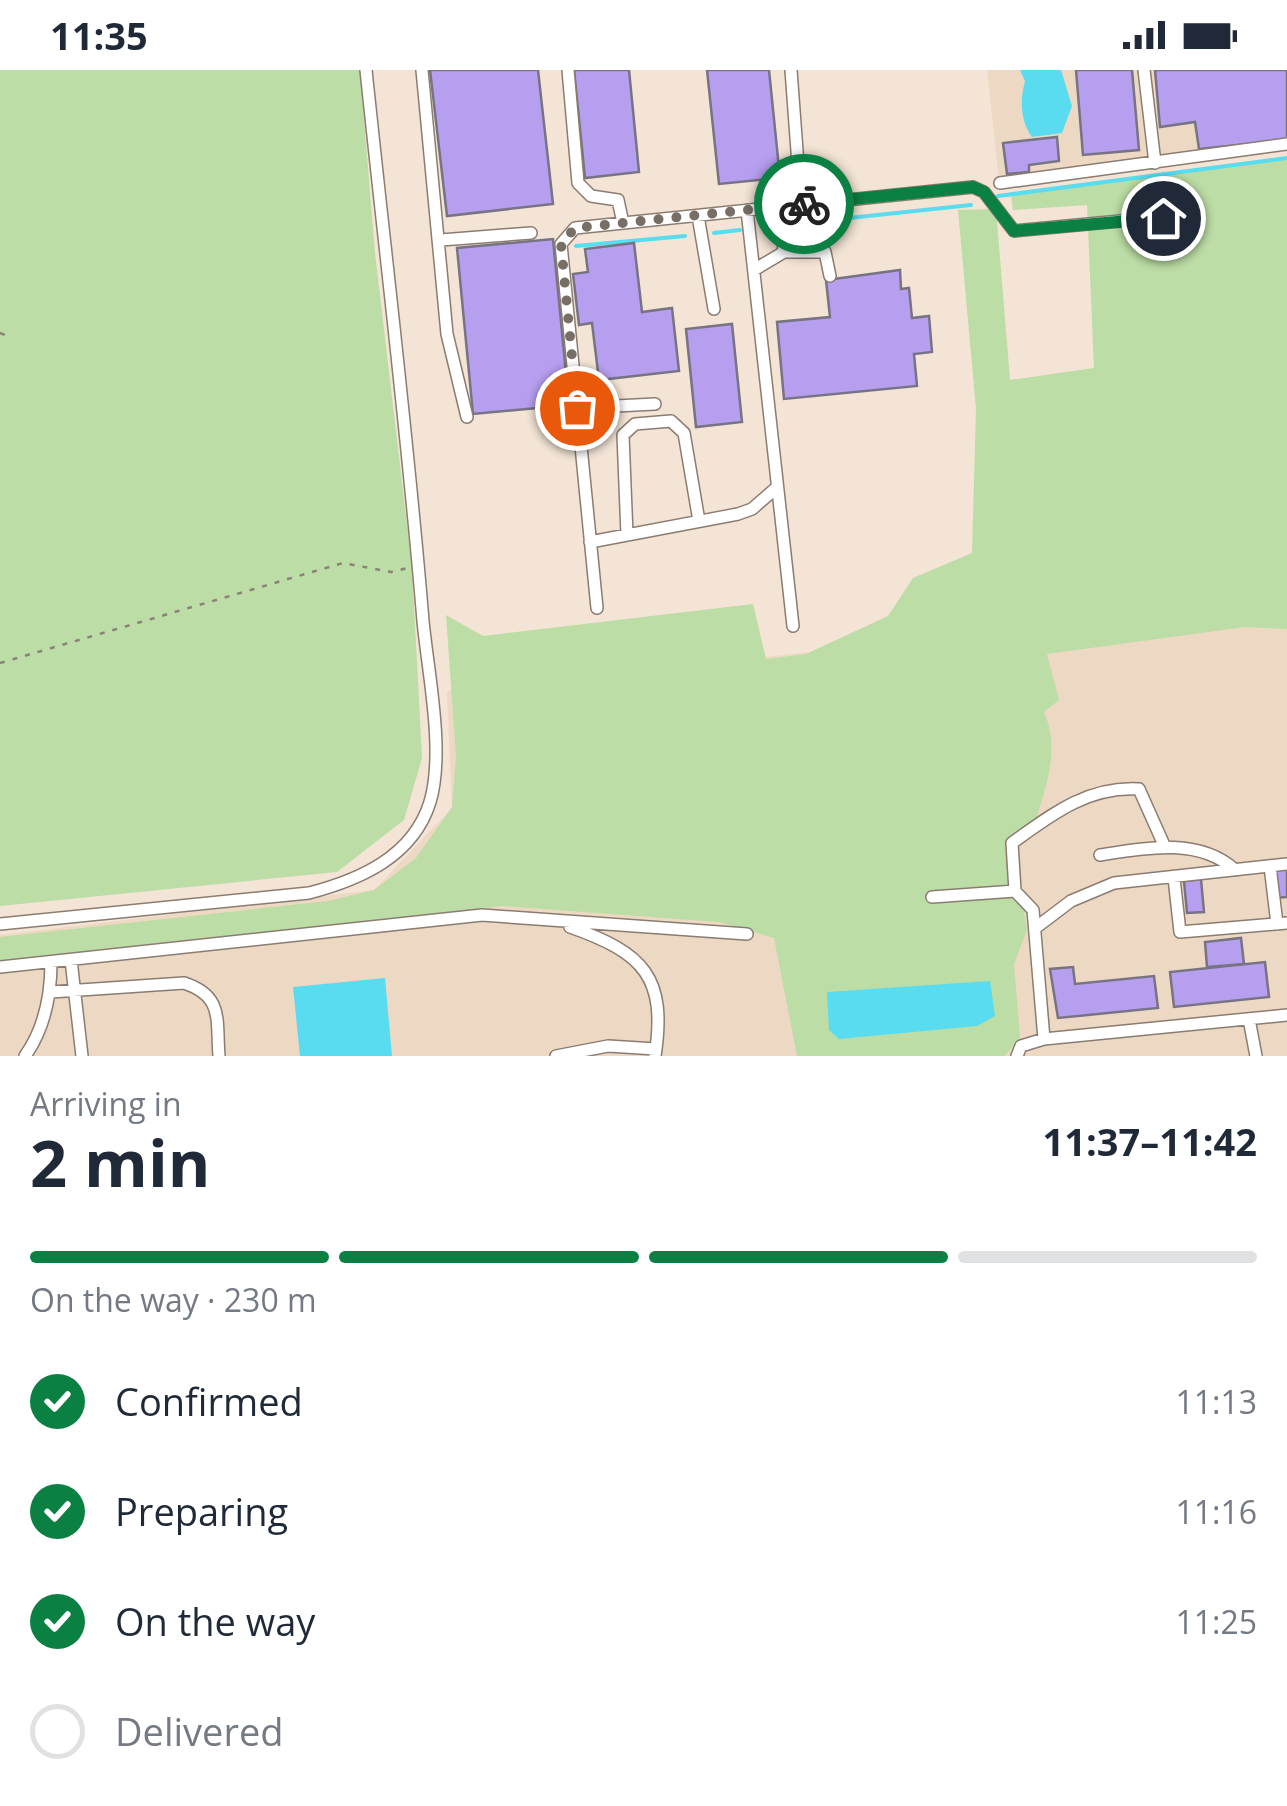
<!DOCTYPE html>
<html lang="en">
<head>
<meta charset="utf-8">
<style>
	:root { --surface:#fff; --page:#f2f2f3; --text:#1f2937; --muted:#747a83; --line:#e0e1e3; --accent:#0b8043 }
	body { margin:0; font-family:"Open Sans",sans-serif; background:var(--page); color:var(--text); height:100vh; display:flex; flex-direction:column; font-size:38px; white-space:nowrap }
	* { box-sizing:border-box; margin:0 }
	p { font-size:32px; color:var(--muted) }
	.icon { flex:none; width:55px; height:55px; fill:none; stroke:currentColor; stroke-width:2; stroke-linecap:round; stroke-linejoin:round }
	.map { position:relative; height:986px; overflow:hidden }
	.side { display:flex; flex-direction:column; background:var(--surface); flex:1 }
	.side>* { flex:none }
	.pin { position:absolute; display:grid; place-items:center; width:85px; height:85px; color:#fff; margin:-42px; border:5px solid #fff; border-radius:50%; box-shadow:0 2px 10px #0007 }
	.courier { position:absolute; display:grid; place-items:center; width:100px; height:100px; margin:-50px; border:8px solid #0b8043; border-radius:50%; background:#fff; color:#222; box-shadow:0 2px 12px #0007 }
	.head em { font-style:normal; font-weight:700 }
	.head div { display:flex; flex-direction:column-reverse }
	.head { display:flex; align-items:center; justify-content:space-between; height:170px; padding:0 30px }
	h1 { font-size:65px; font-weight:700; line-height:75px }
	.bar { display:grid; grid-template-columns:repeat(4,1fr); gap:15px 10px; align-content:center; height:120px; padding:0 30px }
	.bar i { height:12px; border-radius:8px; background:var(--line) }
	.bar .active { background:var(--accent) }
	.bar p { grid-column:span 4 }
	ol { padding:0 30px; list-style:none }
	li { display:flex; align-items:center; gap:30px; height:110px }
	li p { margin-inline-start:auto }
	li .icon { padding:10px; border-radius:50%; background:var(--accent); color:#fff; stroke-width:4 }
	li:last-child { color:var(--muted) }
	li i { width:55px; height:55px; border:5px solid var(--line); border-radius:50% }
	.status { display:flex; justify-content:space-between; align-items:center; height:70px; padding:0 50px; background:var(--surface); direction:ltr }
	.status svg { height:28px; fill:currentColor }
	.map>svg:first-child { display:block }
</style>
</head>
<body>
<div class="status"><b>11:35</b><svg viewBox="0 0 49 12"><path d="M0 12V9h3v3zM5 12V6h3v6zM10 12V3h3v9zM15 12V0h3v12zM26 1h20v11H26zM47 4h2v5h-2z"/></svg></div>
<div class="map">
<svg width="1287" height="986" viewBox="0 0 1287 986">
	<rect width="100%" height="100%" fill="#f3e4d6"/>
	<path fill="#edd8c4" d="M987,0H1287V81L1000,120Z
		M1287,531V986H0V865L374,820L452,738L447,621Z"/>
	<path fill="#bcdda5" d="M0,0H360L375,183L412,497L422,688L404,750L337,802L0,836Z
		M1287,87V559L1245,557L1047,584L1059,630L1044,642C1062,683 1043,724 1031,766L1014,776L1027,860L1014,894L1020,967L1005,986H797L774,868L719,852L502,836L0,892V867L328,831L374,820L416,788L452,737L456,686L446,545L483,566L753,534L766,589L806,584L888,546L913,508L972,483L976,339L958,140L996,139L1010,310L1094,298L1087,135L1013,140L1011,125Z"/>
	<path fill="#59dcef" d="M1020,0H1061L1072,36L1062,63L1032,67C1020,51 1020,30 1025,11Z
		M385,908L392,986H300L293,917Z
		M990,911L995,946L977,956L839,969L829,960L827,922Z"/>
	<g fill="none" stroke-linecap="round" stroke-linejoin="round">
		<path stroke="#59dcef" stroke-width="4" d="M998,126L1287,88
			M793,154L971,135
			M765,157L775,156
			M714,163L740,160
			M576,176L685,166"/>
	</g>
	<path fill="#b69fef" stroke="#777383" stroke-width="2.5" d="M430,0H538L553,134L447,146Z
		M574,0H629L639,102L585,108Z
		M707,0H769L780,108L719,114Z
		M1076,0H1132L1139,80L1083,85Z
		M1155,0H1287V70L1199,79L1195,52L1160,57Z
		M1057,67L1059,91L1029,95V102L1007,104L1003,73Z
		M553,169L569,335L473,344L457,178Z
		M634,173L642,242L672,238L679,301L599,310L592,253L579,255L573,204L588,202L585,179Z
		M900,200L901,219L909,218L912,248L929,246L932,282L914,284L917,316L784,329L777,252L830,247L826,210Z
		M732,254L742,352L696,357L686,259Z
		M1287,796V827L1275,828L1272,797Z
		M1201,809L1204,842L1187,843L1184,811Z
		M1241,868L1244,894L1207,897L1205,872Z
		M1265,892L1269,927L1174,937L1170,902Z
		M1073,897L1075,914L1154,906L1158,938L1058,948L1050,899Z"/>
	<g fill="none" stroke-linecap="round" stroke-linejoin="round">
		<g stroke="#8a7c70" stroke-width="14">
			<path id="minor" d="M422,0L447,264L467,347
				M568,0L578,113L591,126L618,130L623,153
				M791,0L801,135
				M1144,0L1155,93
				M1000,113L1287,74
				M780,137L784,182H825L830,206
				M747,140L793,556
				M698,146L714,239
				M441,170L531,163
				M754,200L784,182
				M577,338L655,334
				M627,465L623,365L635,354L671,351L684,363L699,451
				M590,472L738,444L752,439L775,419
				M597,538L561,174L575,158L973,117L984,122L1014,161L1163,147
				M1100,785C1144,778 1199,767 1235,800
				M1270,796L1277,854
				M1174,808L1180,862L1287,853
				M1015,821L1012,773C1052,744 1088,716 1139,719L1164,775
				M932,827L1015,821L1033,840L1044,969
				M0,854L309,823C359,810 413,787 430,732C445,682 428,603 423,551C408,367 385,183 366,0
				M1038,856L1071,831L1114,813L1287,794
				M570,857C644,883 667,907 655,986
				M71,890L82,986
				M0,897L482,845L747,864
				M51,922L184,913C224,926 216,950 219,986
				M1249,949L1256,986
				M25,986C45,958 51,926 51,892
				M556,986L608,976L656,979
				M1017,986L1021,976L1044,969L1287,945"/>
		</g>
		<path stroke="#8b8178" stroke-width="2.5" stroke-dasharray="5 8" stroke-linecap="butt" d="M0,263L7,266
			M0,593L343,493L391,502L408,498"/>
		<use href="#minor" stroke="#fff" stroke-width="11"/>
	</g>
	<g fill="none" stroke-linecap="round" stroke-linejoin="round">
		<path stroke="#776e66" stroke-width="10" stroke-dasharray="0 18" d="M577,338L561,174L575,158L804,134"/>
		<path stroke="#0b8043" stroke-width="12" d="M804,134L973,117L984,122L1014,161L1163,148"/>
	</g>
</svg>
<div class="pin" style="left:577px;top:338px;background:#ea580c"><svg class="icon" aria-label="bag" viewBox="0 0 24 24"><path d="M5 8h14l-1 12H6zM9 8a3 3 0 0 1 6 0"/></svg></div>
<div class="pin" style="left:1163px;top:148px;background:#1f2937"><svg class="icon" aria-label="home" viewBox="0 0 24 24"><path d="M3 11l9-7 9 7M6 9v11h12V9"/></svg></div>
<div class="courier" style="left:804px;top:134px"><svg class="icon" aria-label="bike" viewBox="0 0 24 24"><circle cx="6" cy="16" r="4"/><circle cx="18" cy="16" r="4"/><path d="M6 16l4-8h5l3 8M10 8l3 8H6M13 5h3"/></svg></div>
</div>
<section class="side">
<div class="head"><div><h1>2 min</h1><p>Arriving in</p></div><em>11:37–11:42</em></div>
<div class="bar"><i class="active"></i><i class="active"></i><i class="active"></i><i></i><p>On the way · 230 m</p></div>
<ol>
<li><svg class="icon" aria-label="check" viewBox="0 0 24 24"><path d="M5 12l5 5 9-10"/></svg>Confirmed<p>11:13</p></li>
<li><svg class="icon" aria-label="check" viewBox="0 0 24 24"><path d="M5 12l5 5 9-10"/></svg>Preparing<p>11:16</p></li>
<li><svg class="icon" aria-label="check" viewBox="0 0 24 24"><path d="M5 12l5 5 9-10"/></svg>On the way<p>11:25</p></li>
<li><i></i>Delivered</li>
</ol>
</section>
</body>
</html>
